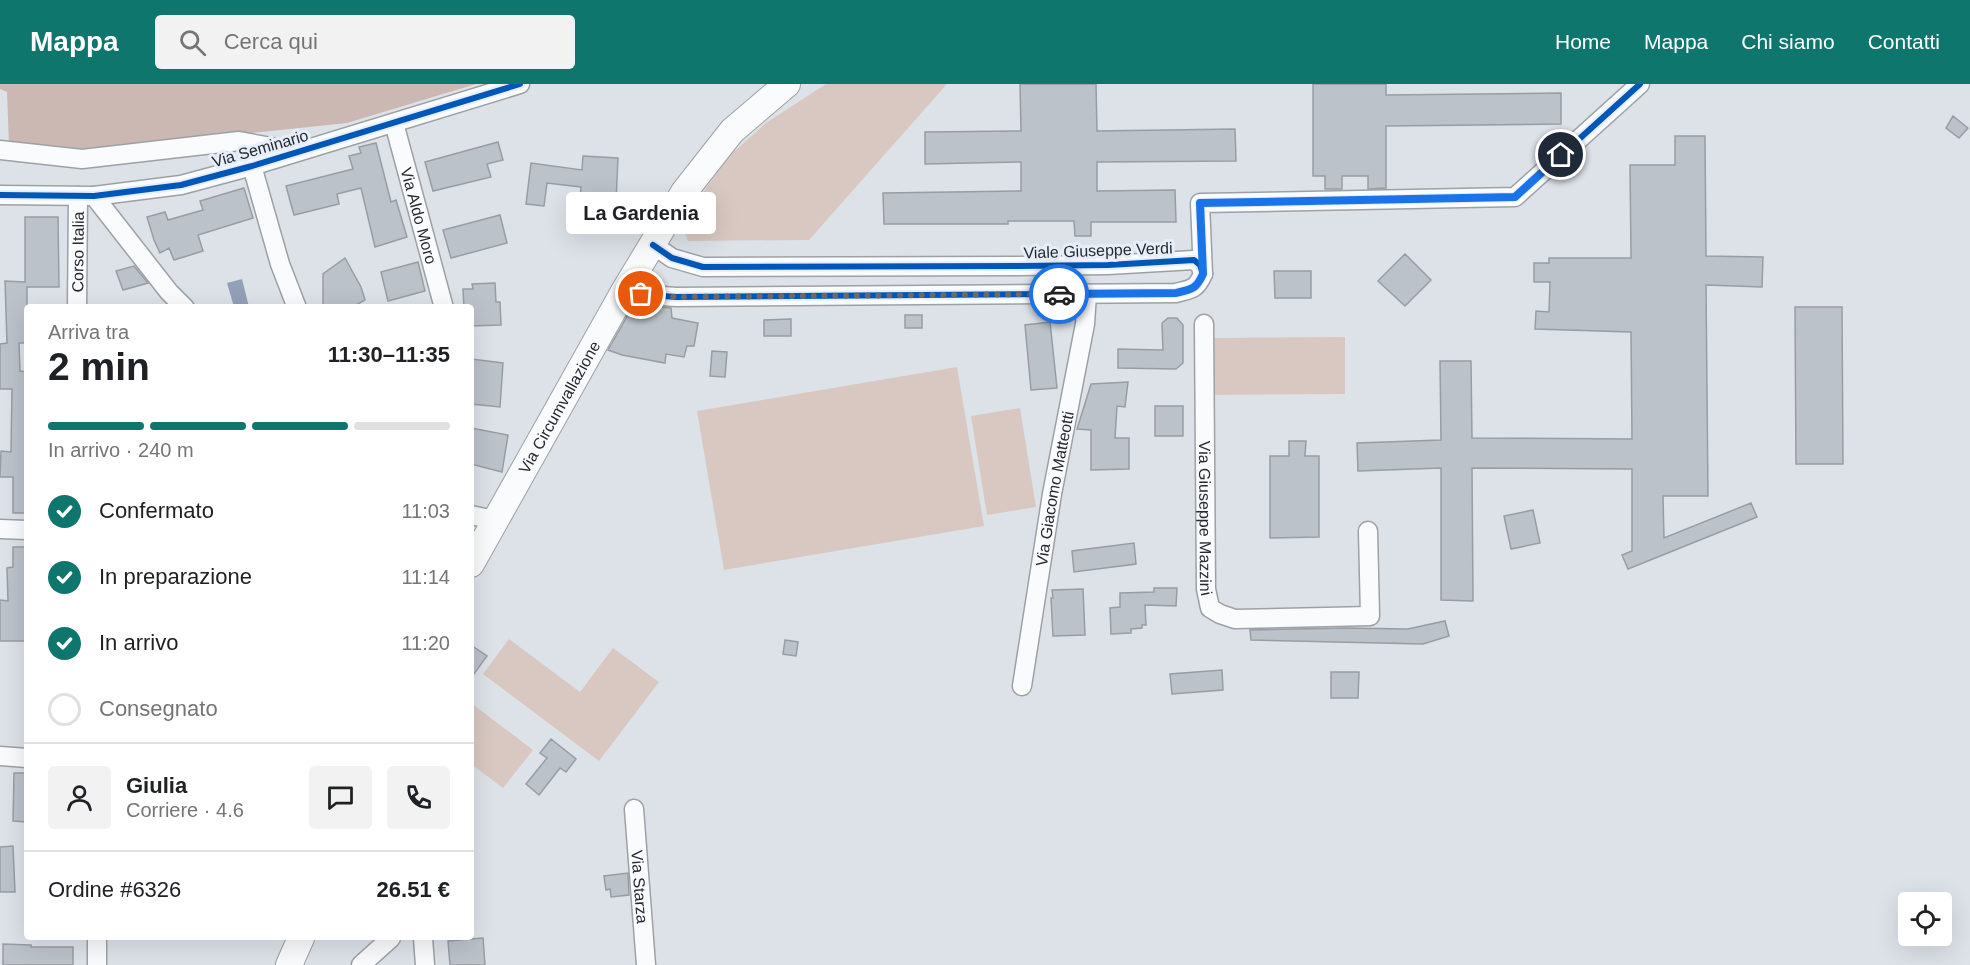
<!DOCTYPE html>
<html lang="it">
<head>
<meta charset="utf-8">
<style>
	:root { --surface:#fff; --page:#f2f2f2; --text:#202124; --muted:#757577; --line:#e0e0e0; --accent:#0f766e }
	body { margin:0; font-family:Arial,sans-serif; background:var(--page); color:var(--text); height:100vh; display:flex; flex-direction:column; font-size:22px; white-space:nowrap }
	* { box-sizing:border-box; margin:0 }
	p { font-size:20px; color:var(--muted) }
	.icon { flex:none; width:33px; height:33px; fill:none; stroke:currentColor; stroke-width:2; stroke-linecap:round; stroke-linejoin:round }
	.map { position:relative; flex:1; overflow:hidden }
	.details { position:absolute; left:24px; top:220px; width:450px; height:636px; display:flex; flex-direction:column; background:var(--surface); border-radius:6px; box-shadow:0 6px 24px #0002 }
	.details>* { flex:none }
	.buttons { position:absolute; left:1898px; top:808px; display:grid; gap:12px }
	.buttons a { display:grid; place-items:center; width:54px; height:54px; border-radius:6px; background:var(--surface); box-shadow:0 6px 24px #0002; font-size:30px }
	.pin { position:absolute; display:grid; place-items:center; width:51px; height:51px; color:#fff; margin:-26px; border:3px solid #fff; border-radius:50%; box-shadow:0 2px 6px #0007 }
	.courier { position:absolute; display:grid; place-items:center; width:60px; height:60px; margin:-30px; border:4px solid #1a73e8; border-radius:50%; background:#fff; color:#222; box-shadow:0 2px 8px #0007 }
	.bubble { position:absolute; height:42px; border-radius:6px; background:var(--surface); box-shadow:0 6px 24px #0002; font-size:20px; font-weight:800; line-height:42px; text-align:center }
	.summary em { font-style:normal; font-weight:800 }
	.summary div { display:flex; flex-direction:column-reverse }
	.summary { display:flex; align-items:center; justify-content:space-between; height:102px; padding:0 24px }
	h1 { font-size:39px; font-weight:800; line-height:45px }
	.bar { display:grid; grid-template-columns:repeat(4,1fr); gap:9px 6px; align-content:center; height:72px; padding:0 24px }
	.bar i { height:8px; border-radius:4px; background:var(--line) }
	.bar .on { background:var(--accent) }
	.bar p { grid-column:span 4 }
	.line { display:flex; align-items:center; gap:15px; padding:0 24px; border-top:2px solid var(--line) }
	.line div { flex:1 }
	.round { display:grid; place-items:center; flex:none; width:63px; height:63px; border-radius:6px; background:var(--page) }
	ol { padding:0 24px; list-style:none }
	li { display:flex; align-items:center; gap:18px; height:66px }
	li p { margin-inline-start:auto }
	li .icon { padding:6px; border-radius:50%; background:var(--accent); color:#fff; stroke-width:4 }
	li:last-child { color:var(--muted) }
	li i { width:33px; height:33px; border:3px solid var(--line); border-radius:50% }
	header { display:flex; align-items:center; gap:36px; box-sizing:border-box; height:84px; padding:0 30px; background:var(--accent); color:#fff }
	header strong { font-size:28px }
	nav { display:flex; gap:33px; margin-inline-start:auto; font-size:21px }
	.search { width:420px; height:54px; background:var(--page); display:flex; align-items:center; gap:15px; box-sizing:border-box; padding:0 21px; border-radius:6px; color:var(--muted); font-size:22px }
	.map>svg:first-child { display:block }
</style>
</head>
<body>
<header>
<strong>Mappa</strong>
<div class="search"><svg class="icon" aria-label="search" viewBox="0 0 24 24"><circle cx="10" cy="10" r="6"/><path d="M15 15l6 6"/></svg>Cerca qui</div>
<nav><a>Home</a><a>Mappa</a><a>Chi siamo</a><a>Contatti</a></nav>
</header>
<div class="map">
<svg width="1970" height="881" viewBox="0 0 1970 881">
	<rect width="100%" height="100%" fill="#dde2e8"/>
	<path fill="#d9c8c2" d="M826,0H947L809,156L688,157L683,144L684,136L727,74L766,39Z
		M1345,253V310L1213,311V254Z
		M957,283L984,442L724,486L697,327Z
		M1020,324L1036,423L987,431L971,332Z
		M509,555L580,608L613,564L659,598L599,677L483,590Z
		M471,619L533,666L503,704L471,680Z"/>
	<path fill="#cbb8b3" d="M0,0H476L347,39L89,66L9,61L7,8L0,5Z"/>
	<path fill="#92a1b8" d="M242,195L249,223H234L227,199Z"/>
	<path fill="#bcc2ca" stroke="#999da2" stroke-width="1.5" d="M1020,0H1096L1097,47L1235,45L1236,77L1097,78V107L1175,106L1176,138H1091V152H1075L1074,137H1008V140H884L883,109L1021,107V78L925,80V48L1021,47Z
		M1313,0H1386V11L1561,9V40L1386,42V104L1368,105V92H1342V105H1325V92H1313Z
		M1953,32L1968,44L1959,54L1946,44Z
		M1675,52H1705L1706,172L1763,173L1762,203L1706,201L1708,412H1663L1664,454L1751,419L1757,433L1628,485L1622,471L1632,467V385L1472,384L1473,517L1441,516V384L1358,387L1357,359L1441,356L1440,277H1471L1472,354L1632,355L1631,248L1535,245L1536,227L1549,228L1550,198H1534V179H1549V174H1631L1630,81H1675Z
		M498,58L503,76L487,80L491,93L433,107L425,78Z
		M376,59L391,118L396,116L407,153L375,163L361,104L337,110L339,120L294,131L286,102L353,85L349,72L361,69L359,63Z
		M583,72L618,74L616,118L580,116L581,103L547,99L544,122L526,120L531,79L582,86Z
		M244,104L253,134L198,151L203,167L174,176L169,164L160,169L154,156L147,133L165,128L168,136L203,126L200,117Z
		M500,131L507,159L451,174L443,146Z
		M25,133H58L59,203H27V259H19L20,287L27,288V429H13V393H0L1,367L11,368L12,305H0V260L7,259L5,197L25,198Z
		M1405,170L1431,196L1405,222L1378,197Z
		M345,174L361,203L365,216L351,224H323V190Z
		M418,178L425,207L388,217L381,188Z
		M134,182L148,199L123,206L116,187Z
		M1274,187H1311V214H1275Z
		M495,199L496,218H500L501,241L471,242V224H464L463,205H473L472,200Z
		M649,222L671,224L672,234L698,239L694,262H687L684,273L666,270L665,279L622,271L608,266L629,229L636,225Z
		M1795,223H1842L1843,380H1796Z
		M905,231H922V244H905Z
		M1168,234H1177L1183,241V279L1176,285L1118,284V265L1163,266L1162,239Z
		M791,235V252H764V236Z
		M1050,238L1057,304L1031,306L1025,241Z
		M712,267L727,268L725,293L710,292Z
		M471,275L503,279L500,323L471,320Z
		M1128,298L1125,323L1117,322L1115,354H1129V385L1091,386V346L1077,345L1091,300Z
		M1155,322H1183V352H1155Z
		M471,344L508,351L502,388L471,380Z
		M1289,357H1306L1305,372H1319V453L1270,454V372H1289Z
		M1533,426L1540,459L1511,465L1504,432Z
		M1134,459L1136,480L1074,488L1072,467Z
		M13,463H27V557H0V516L8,517L7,484L13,483Z
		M1154,504H1177L1176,522L1145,521L1146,541H1142V544L1131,545V549L1111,550L1110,524L1120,523V509L1154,508Z
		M1083,505L1085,551L1053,552L1051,514H1053L1052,506Z
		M1445,537L1449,552L1423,560L1251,556L1250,546L1346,544L1408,545Z
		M785,556L798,558L796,572L783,570Z
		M471,561L487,572L471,594Z
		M1222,586L1223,606L1172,610L1170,590Z
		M1331,588H1359L1358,614H1331Z
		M551,655L576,675L566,688L560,684L539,711L526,700L547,674L540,669Z
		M14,689H27V738L13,737Z
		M13,762L15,808H0V763Z
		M628,789L629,811L611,813L610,805L606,806L604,792Z
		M483,854L485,881H450L448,857Z
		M3,860L31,861V863H73V881H3Z"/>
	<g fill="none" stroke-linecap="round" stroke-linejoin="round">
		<g stroke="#9da1a5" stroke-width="21">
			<g id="street">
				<path id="s1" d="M394,39L444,224"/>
				<path d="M0,66L82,75L239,57L271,63L289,70"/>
				<path d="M252,82L280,180L297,224"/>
				<path d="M0,111L94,112L181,101L252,82L520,0"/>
				<path d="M94,112L169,208L185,224"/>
				<path d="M1203,190L1200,119L1515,113L1640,0"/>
				<path d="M623,209L676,213L1176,209C1191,205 1196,206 1203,190L1200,181L1194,176L1108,181L1018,182L703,183L672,174L653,161"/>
				<path id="s2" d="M77,224L78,112"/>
				<path id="s3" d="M1204,240L1206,505L1210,524L1220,530L1235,535L1370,532L1368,447"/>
				<path d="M471,431L494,436"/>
				<path d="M0,445L27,446"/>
				<path id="s4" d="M1022,602L1052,410L1085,240L1087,210"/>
				<path d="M0,672L27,674"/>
				<path id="s5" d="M634,725L646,881"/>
				<path d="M97,854V881"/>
				<path d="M423,854L425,881"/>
				<path d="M361,881L391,854"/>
			</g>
		</g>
		<g stroke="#9da1a5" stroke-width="28">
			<g id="secondary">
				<path id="s6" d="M471,480L623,209L684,108L732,47L787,0"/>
				<path d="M289,881L301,854"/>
			</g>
		</g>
		<use href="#street" stroke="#fafbfc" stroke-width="18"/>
		<use href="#secondary" stroke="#fafbfc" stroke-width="26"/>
		<g stroke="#e6eef9" stroke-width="10">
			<path id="cycleway" d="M0,111L94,112L181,101L252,82L520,0
				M1203,187L1200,119L1515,113L1640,0
				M623,209L676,213L1176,209C1191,205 1196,206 1203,190L1200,181L1194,176L1108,181L1018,182L703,183L672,174L653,161"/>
		</g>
		<use href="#cycleway" stroke="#0057b8" stroke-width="6"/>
	</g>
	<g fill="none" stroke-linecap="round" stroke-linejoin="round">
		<path stroke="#676a6f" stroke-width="6" stroke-dasharray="0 10.8" d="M641,210L676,213L1059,210"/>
		<path stroke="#1a73e8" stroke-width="8" d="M1059,210L1176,209C1191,205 1196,206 1203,190L1200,119L1515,113L1561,71"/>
	</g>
	<g text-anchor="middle" stroke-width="6" stroke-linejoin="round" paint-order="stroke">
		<g font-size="16" fill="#27292e" stroke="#e6eef9">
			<text transform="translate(260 64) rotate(-16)" y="6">Via Seminario</text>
			<text dy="6" stroke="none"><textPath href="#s1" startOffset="96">Via Aldo Moro</textPath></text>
			<text transform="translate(1098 166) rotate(-2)" y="6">Viale Giuseppe Verdi</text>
			<text dy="6" stroke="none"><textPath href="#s2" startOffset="56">Corso Italia</textPath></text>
			<text dy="6" stroke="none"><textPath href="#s6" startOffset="180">Via Circumvallazione</textPath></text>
			<text dy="6" stroke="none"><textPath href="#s4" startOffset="200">Via Giacomo Matteotti</textPath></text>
			<text dy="6" stroke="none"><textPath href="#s3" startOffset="194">Via Giuseppe Mazzini</textPath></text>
			<text dy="6" stroke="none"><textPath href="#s5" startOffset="78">Via Starza</textPath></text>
		</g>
	</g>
</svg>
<div class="buttons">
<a><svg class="icon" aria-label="locate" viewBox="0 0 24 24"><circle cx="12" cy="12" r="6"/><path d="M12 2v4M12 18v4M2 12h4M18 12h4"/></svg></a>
</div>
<div class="pin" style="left:641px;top:210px;background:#ea580c"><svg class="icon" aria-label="bag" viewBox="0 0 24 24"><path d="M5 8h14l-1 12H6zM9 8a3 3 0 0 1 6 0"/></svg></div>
<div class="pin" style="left:1561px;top:71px;background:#1f2937"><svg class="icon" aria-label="home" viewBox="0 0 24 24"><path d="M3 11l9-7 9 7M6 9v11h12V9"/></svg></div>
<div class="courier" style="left:1059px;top:210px"><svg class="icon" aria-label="car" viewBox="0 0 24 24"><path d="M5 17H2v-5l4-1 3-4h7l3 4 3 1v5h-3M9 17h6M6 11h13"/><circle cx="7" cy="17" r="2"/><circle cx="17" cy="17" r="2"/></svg></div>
<div class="bubble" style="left:566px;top:108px;width:150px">La Gardenia</div>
<section class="details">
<div class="summary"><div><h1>2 min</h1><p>Arriva tra</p></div><em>11:30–11:35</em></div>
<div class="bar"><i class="on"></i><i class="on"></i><i class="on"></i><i></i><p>In arrivo · 240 m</p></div>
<ol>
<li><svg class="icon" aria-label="check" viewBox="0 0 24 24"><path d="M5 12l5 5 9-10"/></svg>Confermato<p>11:03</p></li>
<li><svg class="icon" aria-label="check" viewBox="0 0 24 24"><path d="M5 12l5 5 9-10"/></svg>In preparazione<p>11:14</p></li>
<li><svg class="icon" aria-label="check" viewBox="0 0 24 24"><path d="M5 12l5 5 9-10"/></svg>In arrivo<p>11:20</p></li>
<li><i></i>Consegnato</li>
</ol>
<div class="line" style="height:108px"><a class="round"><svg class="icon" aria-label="person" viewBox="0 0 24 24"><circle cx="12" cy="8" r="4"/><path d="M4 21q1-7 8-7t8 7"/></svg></a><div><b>Giulia</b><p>Corriere · 4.6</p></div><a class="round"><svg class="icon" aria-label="chat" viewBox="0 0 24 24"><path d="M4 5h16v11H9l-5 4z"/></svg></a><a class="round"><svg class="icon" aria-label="phone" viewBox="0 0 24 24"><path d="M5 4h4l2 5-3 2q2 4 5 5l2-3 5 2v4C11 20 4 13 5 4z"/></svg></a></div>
<div class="line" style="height:78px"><div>Ordine #6326</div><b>26.51 €</b></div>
</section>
</div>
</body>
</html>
